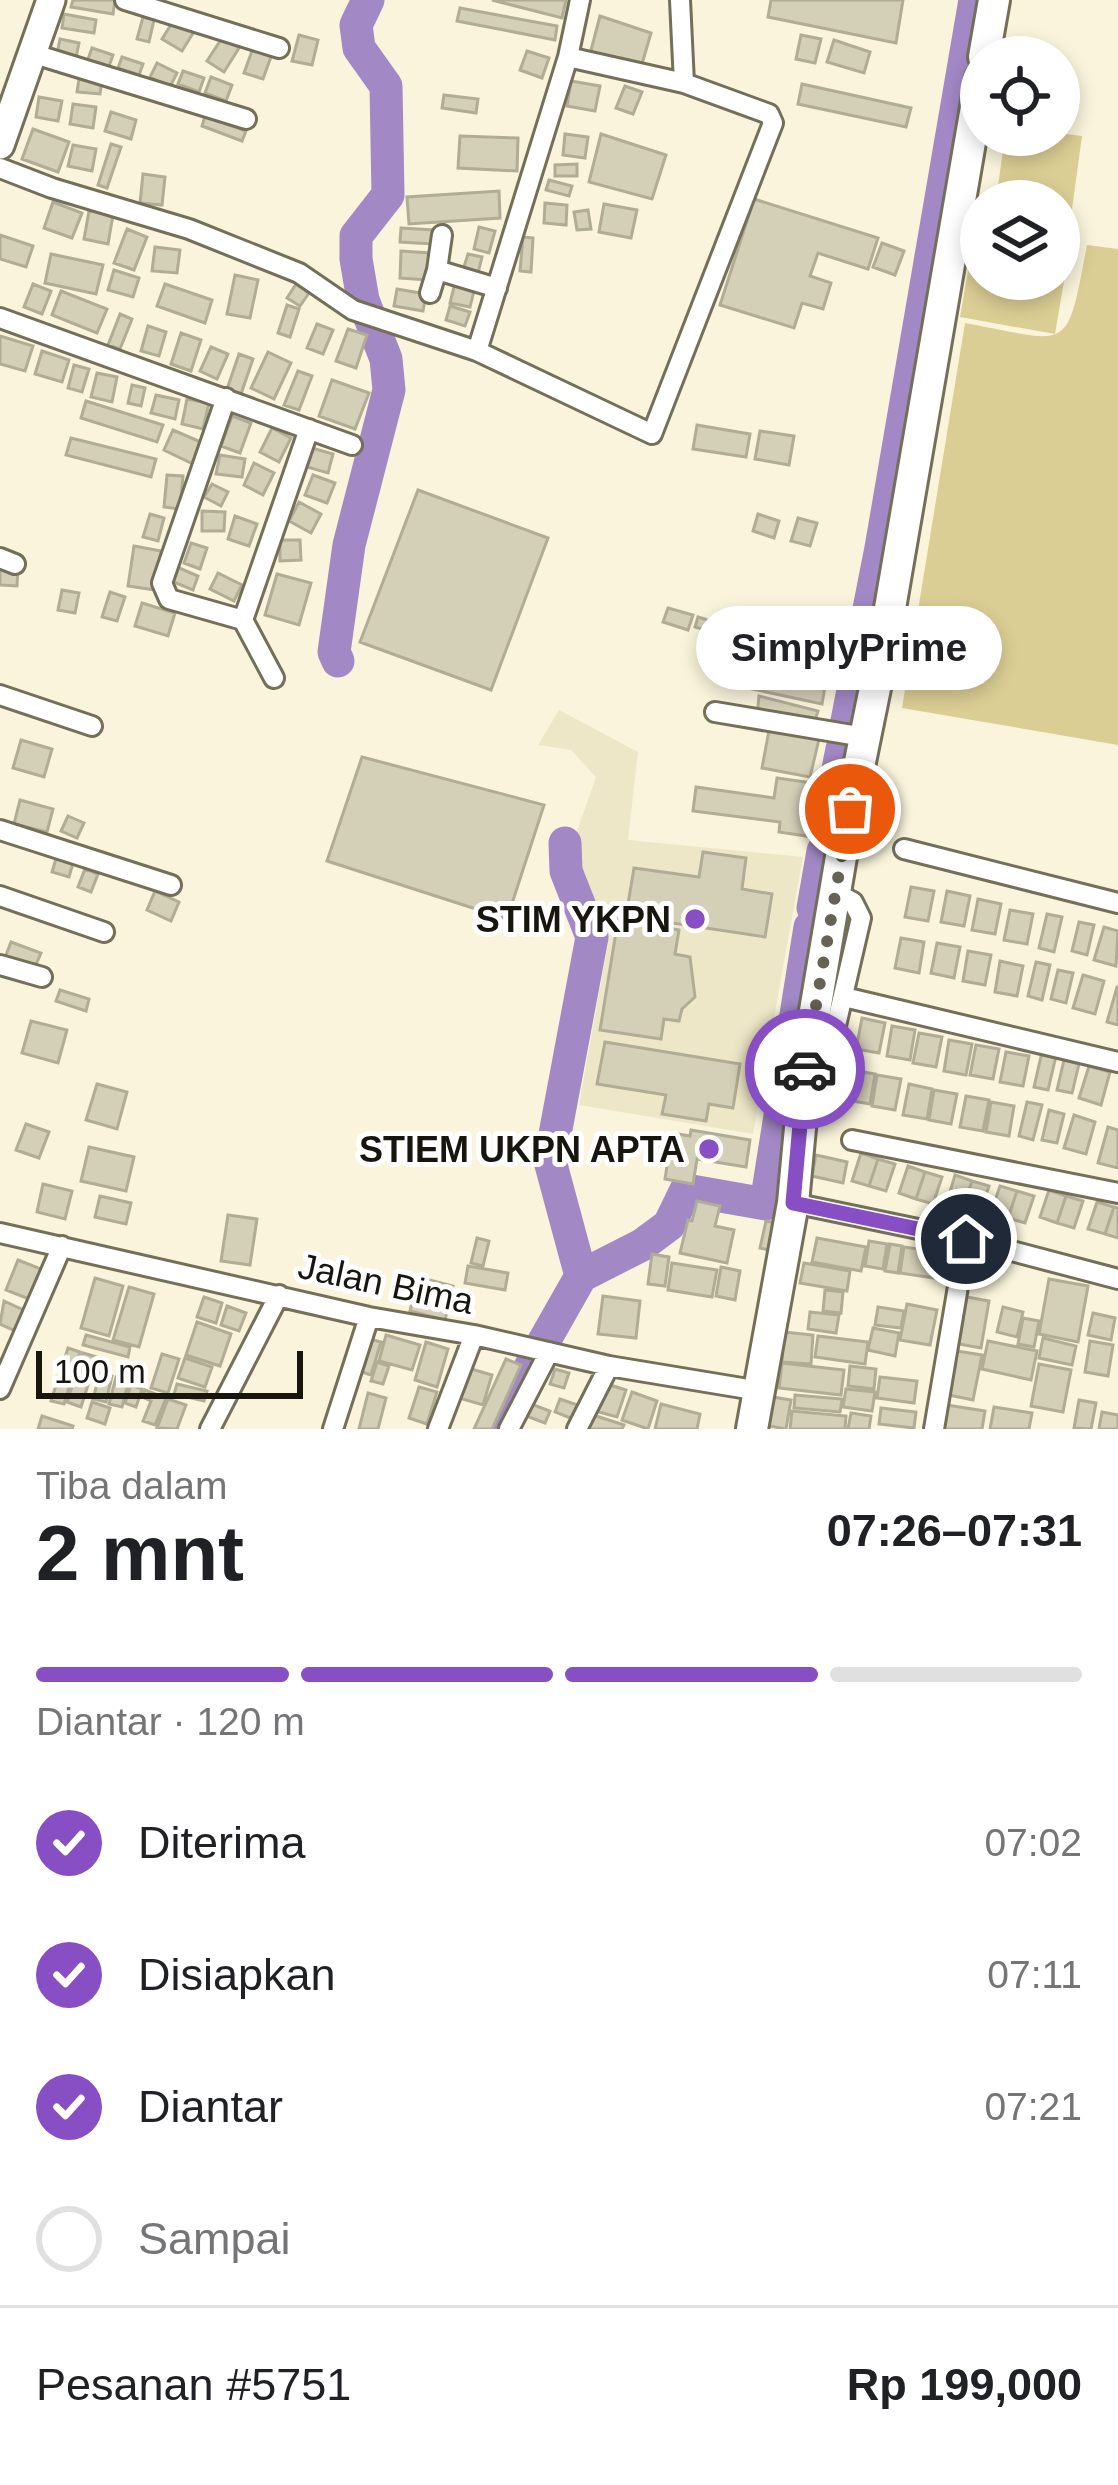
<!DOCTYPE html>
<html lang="id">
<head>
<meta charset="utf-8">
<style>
	:root { --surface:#fff; --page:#f2f2f2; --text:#202124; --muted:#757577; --line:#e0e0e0; --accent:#884ec4 }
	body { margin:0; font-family:Helvetica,sans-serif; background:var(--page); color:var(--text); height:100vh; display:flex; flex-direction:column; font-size:45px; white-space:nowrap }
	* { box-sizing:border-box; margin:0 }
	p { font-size:39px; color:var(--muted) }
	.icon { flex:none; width:66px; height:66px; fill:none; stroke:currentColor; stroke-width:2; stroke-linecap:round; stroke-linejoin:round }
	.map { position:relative; height:1429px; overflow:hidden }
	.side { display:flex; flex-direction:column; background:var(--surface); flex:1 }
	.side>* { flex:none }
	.fabs { position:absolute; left:960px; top:36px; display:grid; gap:24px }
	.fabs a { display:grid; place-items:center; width:120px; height:120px; border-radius:50%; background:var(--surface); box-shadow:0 6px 18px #0003; font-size:60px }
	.scale { position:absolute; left:36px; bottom:30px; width:267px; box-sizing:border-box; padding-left:12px; border:6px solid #17150d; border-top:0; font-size:33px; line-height:42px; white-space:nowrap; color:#17150d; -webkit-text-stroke:9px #fff; paint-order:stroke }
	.pin { position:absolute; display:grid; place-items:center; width:102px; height:102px; color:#fff; margin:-51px; border:6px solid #fff; border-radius:50%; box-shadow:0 3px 12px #0007 }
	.courier { position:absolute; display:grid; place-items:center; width:120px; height:120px; margin:-60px; border:9px solid #884ec4; border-radius:50%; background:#fff; color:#222; box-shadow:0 3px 15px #0007 }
	.bubble { position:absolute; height:84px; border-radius:42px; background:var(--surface); box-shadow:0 6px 18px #0003; font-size:39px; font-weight:800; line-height:84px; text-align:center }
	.summary em { font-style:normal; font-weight:800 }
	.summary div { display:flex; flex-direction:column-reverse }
	.summary { display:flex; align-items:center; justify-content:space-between; height:204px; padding:0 36px }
	h1 { font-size:78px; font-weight:800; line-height:90px }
	.bar { display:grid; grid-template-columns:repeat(4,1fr); gap:18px 12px; align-content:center; height:144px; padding:0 36px }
	.bar i { height:15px; border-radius:9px; background:var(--line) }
	.bar .selected { background:var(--accent) }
	.bar p { grid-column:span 4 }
	.line { display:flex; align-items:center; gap:30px; padding:0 36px; border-top:3px solid var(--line) }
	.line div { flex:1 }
	ol { padding:0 36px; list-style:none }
	li { display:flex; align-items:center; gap:36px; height:132px }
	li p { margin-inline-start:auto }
	li .icon { padding:12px; border-radius:50%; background:var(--accent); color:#fff; stroke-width:4 }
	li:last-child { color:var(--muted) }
	li i { width:66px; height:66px; border:6px solid var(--line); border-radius:50% }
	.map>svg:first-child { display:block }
</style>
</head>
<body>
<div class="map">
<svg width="1118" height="1429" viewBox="0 0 1118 1429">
	<rect width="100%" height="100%" fill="#f9f4db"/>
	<path fill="#eee7c7" d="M559,710L638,752L628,840L803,857L753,1134L579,1105L608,943L588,896L575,837L596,777L571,750L538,745Z"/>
	<path fill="#dbce94" d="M1059,133L1082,136L1071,216L1059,214V201H996L1005,135Z
		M976,224L981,225V279H1059V238L1071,240L1055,334L960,317Z
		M1087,245L1118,249V745L902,708L965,323C1072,343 1066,355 1087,245Z"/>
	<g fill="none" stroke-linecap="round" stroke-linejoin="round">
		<path stroke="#a288c5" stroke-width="33" d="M338,661L334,652L349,545L389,390L386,359L363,300L356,259V236L388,195L386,86L359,48L356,25L368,0
			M846,726L881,548L975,0
			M825,834L842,749
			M565,843L566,871L592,937L550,1161L581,1276
			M813,908L823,851
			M785,1084L810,927
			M505,1422L534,1359L581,1276L642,1245L669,1225L686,1190L766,1204L782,1103"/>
	</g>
	<path fill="#d4cfb7" stroke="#b1ac95" stroke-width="3" d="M73,0H115L113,14L71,7Z
		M492,0H566L562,18Z
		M771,0H903L896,43L768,17Z
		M460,8L557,26L555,40L457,21Z
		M64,14L96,20L94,33L62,28Z
		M600,16L651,33L640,71L589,58Z
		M143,17L154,20L149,42L137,39Z
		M175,18L195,30L182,51L162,39Z
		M299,35L318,40L312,65L292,61Z
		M801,35L821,39L815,63L796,59Z
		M222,38L239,48L224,72L207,61Z
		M60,39L79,43L76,58L57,54Z
		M834,40L870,52L864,73L827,62Z
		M92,48L113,55L108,69L87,62Z
		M253,48L272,54L263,79L244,73Z
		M527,51L549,58L542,78L520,70Z
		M122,57L143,64L139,75L118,68Z
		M157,63L177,73L170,87L150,77Z
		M183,71L204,78L199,92L178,84Z
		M211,77L232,85L226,101L205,93Z
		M79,79L102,81L100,94L77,92Z
		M571,81L600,86L595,111L567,106Z
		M802,84L911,108L906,127L798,104Z
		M625,86L642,92L633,114L616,108Z
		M444,95L478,99L476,113L442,108Z
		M39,97L62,101L58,121L36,117Z
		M73,104L96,107L93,128L70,124Z
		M111,112L136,120L131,139L105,131Z
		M205,116L246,131L242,141L202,126Z
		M33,129L69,142L58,172L22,159Z
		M565,134L588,137L585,158L563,155Z
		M601,134L666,155L652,199L589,182Z
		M460,136L518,138L517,171L458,168Z
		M111,144L121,147L107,188L98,185Z
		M73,145L96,149L92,171L68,166Z
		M577,164V176H555V165Z
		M143,174L165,177L162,205L140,203Z
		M549,180L572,186L569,196L546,190Z
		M499,191L500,218L409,224L407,197Z
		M754,199L878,238L868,269L818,253L810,276L831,283L823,309L802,303L794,328L720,305Z
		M53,202L82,213L72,238L44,228Z
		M545,203L567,205L566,225L544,223Z
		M604,204L637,210L631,238L599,232Z
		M588,210L591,229L577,230L574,212Z
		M89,211L113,215L108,244L84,239Z
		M479,227L495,231L489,253L474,249Z
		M401,228L434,230L433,244L400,242Z
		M127,229L147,237L134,270L114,263Z
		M0,235L33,246L26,267L0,259Z
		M523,237L533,238L531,272L520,271Z
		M882,243L904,251L895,275L873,267Z
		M155,247L180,250L177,273L152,271Z
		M401,251L430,253L428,280L400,278Z
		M51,254L103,265L96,294L45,283Z
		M468,254L482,257L478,273L463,270Z
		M114,270L139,278L133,297L108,290Z
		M235,275L258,280L250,318L227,314Z
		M455,283L475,287L470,307L450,303Z
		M33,284L51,291L42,314L24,307Z
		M165,284L212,300L205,323L157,306Z
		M296,284L309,293L300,306L287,298Z
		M397,289L426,294L423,311L394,306Z
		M61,291L107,309L97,333L52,315Z
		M287,305L299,309L290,337L278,333Z
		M450,306L470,312L465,326L446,320Z
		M120,314L132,319L120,349L108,345Z
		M317,324L333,330L323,354L307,348Z
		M148,326L166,332L159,356L141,351Z
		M348,329L367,335L356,368L336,361Z
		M181,333L201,340L191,371L171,364Z
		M0,336L33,346L25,371L0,364Z
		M211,347L228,354L217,379L200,371Z
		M42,351L69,360L62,382L35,374Z
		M268,352L291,363L274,399L251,388Z
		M239,354L253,359L241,394L227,389Z
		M74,365L89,369L82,392L68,388Z
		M298,371L312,376L299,410L284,405Z
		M97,373L117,377L112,402L91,397Z
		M332,380L369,393L355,429L319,416Z
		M132,385L145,388L141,406L128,403Z
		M156,395L179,400L175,419L151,413Z
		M187,399L209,403L203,429L182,424Z
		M86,401L163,425L157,442L81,418Z
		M232,416L251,423L240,453L221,446Z
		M697,425L750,434L746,457L693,449Z
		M272,428L291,438L279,462L260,452Z
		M173,430L203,443L193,464L164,450Z
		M760,431L794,436L789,465L755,459Z
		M71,438L156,459L151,477L66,455Z
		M312,448L333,454L328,473L307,467Z
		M220,455L245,459L242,477L216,474Z
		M254,463L274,473L263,495L244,485Z
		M167,475L183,476L180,509L164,507Z
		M313,475L335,483L327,503L305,495Z
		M212,484L228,492L221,506L204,497Z
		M418,490L548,538L491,690L360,642Z
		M299,502L321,514L311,533L289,521Z
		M202,511L225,512L224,531H202Z
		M150,514L164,518L158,541L143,537Z
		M758,514L779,521L774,538L753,531Z
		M235,516L257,524L249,546L228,539Z
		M798,518L817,523L810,546L791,541Z
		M280,540H300L301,560L280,561Z
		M191,543L207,548L200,569L184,563Z
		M134,546L161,551L155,590L128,586Z
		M177,567L198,576L193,590L171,581Z
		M0,568L18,569L17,586L0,585Z
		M218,573L242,585L234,601L210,589Z
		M277,574L311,583L299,625L265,615Z
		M62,590L79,593L75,613L58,610Z
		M110,592L125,597L117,621L102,617Z
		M142,603L175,613L168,636L135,626Z
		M668,608L693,615L688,630L663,622Z
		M698,617L746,632L743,641L695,627Z
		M764,627L789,634L784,652L759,645Z
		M737,646L829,663L822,704L729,684Z
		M759,696L818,711L813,727L757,716Z
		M770,725L820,735L810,777L762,768Z
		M21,740L52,749L44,777L13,768Z
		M362,757L544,805L507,919L327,861Z
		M777,778L820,784L813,837L779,832L780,822L693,811L696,787L774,798Z
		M20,800L53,809L47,832L14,824Z
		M68,816L84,823L77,838L61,831Z
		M703,852L746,858L742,889L772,894L765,937L626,916L634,868L699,877Z
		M57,855L74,860L69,877L52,872Z
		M85,869L98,874L91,892L78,887Z
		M911,887L934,891L928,921L905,917Z
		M155,891L179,902L171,921L147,910Z
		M947,891L970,896L964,926L941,922Z
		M978,899L1001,904L995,934L972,930Z
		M1010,910L1033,914L1027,944L1004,940Z
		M1047,914L1062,917L1054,952L1039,948Z
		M618,920L679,930L675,954L690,957L695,997L682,1009L679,1021L664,1019L661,1039L600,1030Z
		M1079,922L1094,925L1087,955L1072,951Z
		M1104,927L1118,931L1116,966L1094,960Z
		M901,938L924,942L919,973L895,968Z
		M11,942L41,953L34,969L5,958Z
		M937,943L960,947L954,978L931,973Z
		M968,951L991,955L985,985L963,981Z
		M1000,961L1023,966L1017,996L995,992Z
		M1036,962L1050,965L1042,1000L1028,996Z
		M1058,970L1073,973L1066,1003L1051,999Z
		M1083,975L1104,981L1095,1014L1073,1008Z
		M1117,987H1118V1025L1107,1022Z
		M60,990L89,999L86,1011L56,1001Z
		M862,1018L885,1023L879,1053L856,1049Z
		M31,1021L67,1030L58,1063L22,1053Z
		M892,1026L915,1030L910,1060L887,1056Z
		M919,1033L942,1037L936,1067L913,1063Z
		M949,1040L972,1044L966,1075L944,1071Z
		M605,1042L740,1064L733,1108L709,1104L706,1121L662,1114L666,1095L597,1084Z
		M976,1045L999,1049L993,1079L970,1075Z
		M1006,1052L1029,1056L1023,1086L1000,1082Z
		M1042,1052L1056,1056L1048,1090L1034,1087Z
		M1064,1060L1079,1064L1072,1093L1057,1090Z
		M1089,1066L1110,1072L1101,1105L1079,1098Z
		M852,1070L875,1074L870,1104L847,1100Z
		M877,1075L901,1079L895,1110L872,1106Z
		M97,1084L127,1092L117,1129L86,1120Z
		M909,1084L932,1089L927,1119L903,1115Z
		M934,1090L957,1094L951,1124L929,1120Z
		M966,1096L989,1100L983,1131L960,1127Z
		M991,1102L1014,1106L1009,1136L986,1132Z
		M1027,1102L1042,1105L1033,1140L1019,1136Z
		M1049,1110L1064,1114L1057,1143L1042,1140Z
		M1074,1115L1095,1122L1086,1154L1064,1148Z
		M26,1124L49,1132L39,1158L16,1150Z
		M1108,1127L1118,1130V1168L1098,1163Z
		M691,1130L750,1140L746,1167L697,1159L693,1184L665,1179L672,1133L690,1136Z
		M89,1147L134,1157L126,1191L81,1181Z
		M861,1153L878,1159L869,1186L852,1181Z
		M816,1155L847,1162L843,1183L812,1176Z
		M878,1159L895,1164L886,1191L869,1186Z
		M908,1166L925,1172L916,1199L899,1193Z
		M925,1172L942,1177L933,1204L916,1199Z
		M955,1175L972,1181L963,1207L947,1202Z
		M972,1181L989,1186L980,1213L963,1207Z
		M43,1184L72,1191L65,1219L37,1212Z
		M1000,1186L1017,1191L1008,1218L991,1212Z
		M1049,1190L1066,1196L1057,1223L1040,1217Z
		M1017,1191L1034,1196L1025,1223L1008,1218Z
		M100,1196L131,1203L126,1224L95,1217Z
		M1066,1196L1083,1201L1074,1228L1057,1223Z
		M697,1201L720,1206L715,1226L734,1230L727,1263L680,1253L688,1220L692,1221Z
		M1097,1202L1114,1207L1105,1234L1088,1229Z
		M1114,1207L1118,1208V1238L1105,1234Z
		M228,1215L257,1219L250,1265L221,1261Z
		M766,1221L789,1226L782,1253L760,1248Z
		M477,1238L489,1241L483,1266L471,1263Z
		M817,1238L866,1247L861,1271L812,1262Z
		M869,1241L887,1244L883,1269L865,1266Z
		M890,1244L902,1246L898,1273L885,1271Z
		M904,1247L945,1253L941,1279L900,1273Z
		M652,1254L669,1257L665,1286L648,1284Z
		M18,1260L41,1269L29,1299L6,1290Z
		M672,1263L717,1270L712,1297L668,1290Z
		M804,1263L850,1271L847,1291L800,1283Z
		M468,1266L508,1273L505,1290L465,1283Z
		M721,1267L740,1271L735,1300L716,1296Z
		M418,1277L453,1286L445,1320L410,1311Z
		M95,1278L123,1286L109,1336L81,1328Z
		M1049,1279L1088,1286L1078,1342L1039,1334Z
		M129,1287L154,1294L139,1347L113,1340Z
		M825,1290L843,1292L841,1313L823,1311Z
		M603,1296L640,1301L636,1338L598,1334Z
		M204,1297L222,1303L216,1323L197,1317Z
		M967,1297L989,1301L981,1348L959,1344Z
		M4,1301L30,1313L20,1333L0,1324Z
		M907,1304L937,1310L930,1345L900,1340Z
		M227,1306L246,1313L239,1331L221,1325Z
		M878,1307L904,1311L901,1328L875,1325Z
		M1003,1307L1023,1312L1017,1337L997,1332Z
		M810,1312L839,1315L836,1333L808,1329Z
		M1093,1313L1115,1318L1111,1340L1088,1335Z
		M1023,1318L1039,1321L1034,1347L1018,1344Z
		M197,1322L231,1334L220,1366L186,1355Z
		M873,1328L899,1333L895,1356L868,1350Z
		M784,1332L813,1335L811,1364L782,1362Z
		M86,1335L130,1347L128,1357L83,1345Z
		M386,1335L420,1345L412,1370L379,1361Z
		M818,1336L868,1342L865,1364L815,1357Z
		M366,1338L381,1342L371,1375L356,1370Z
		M1043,1338L1076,1346L1072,1365L1039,1358Z
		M988,1341L1037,1351L1031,1380L982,1369Z
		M1090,1341L1113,1345L1108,1376L1085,1372Z
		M426,1342L448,1349L437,1387L415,1380Z
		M68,1348L80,1352L64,1404L51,1401Z
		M957,1351L982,1355L973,1400L949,1395Z
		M83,1353L97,1357L81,1407L67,1402Z
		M162,1354L179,1359L168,1393L151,1388Z
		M185,1358L212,1367L205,1387L178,1378Z
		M506,1359L521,1365L492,1429H474Z
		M377,1362L389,1366L383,1384L371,1381Z
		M782,1363L844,1370L841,1395L779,1388Z
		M1039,1364L1071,1370L1063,1412L1031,1406Z
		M850,1366L876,1369L874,1389L848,1386Z
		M468,1368L492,1375L483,1405L459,1398Z
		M555,1369L569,1373L564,1388L550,1384Z
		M100,1373L112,1376L106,1402L93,1399Z
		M116,1377L129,1380L122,1407L109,1404Z
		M880,1377L917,1381L914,1403L877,1398Z
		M604,1383L626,1390L617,1417L595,1411Z
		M177,1384L207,1391L204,1401L174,1394Z
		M131,1385L142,1389L136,1407L125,1403Z
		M419,1387L437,1392L427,1424L409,1418Z
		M846,1389L875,1392L872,1411L843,1407Z
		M145,1390L166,1398L155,1425L143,1421L151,1401L142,1397Z
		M632,1392L657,1401L648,1429L622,1420Z
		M368,1393L386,1398L378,1429H359Z
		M795,1395L842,1399L840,1412L794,1408Z
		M773,1397L791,1400L786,1429L769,1426Z
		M168,1399L186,1405L177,1429L157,1428Z
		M560,1399L583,1407L578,1421L555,1412Z
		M1079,1400L1096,1403L1091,1429L1074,1428Z
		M92,1402L110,1408L105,1424L87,1418Z
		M531,1404L550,1411L545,1423L526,1416Z
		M661,1404L700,1414L697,1429H655Z
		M947,1405L985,1411L982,1429H943Z
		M994,1407L1032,1413L1029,1429H990Z
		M881,1408L916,1412L914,1428L879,1424Z
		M792,1411L846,1416L845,1429H790Z
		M1102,1412L1118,1415V1429H1099Z
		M851,1413L871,1416L869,1429H848Z
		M590,1414L624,1425L622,1429H585Z
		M42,1416L73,1426L72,1429H38Z"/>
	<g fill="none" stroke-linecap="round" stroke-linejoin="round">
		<g stroke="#736f59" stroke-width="24">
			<path id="street" d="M125,0L279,48
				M31,53L246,119
				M568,57L684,83
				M0,168L52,188L189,229L299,273L353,310L477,351L652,434L773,123L769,114L684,83L680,0
				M437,270L442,235
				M430,293L437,270L497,288
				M0,318L352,445
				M477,351L568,57L580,0
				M226,398L162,583L169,599L243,620
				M0,558L15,564
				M274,678L243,620L309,429
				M0,695L92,726
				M715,712L864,737
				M0,830L171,885
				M904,849L1118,903
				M0,896L104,932
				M0,965L42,977
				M844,997L1118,1062
				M806,1064L823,1066L828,1060L861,918L853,902L838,894
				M852,1140L1118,1193
				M793,1203L966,1239L1118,1279
				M0,1233L369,1317L474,1335L609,1366L760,1391
				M0,1389L62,1246
				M210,1429L279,1295
				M333,1429L369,1317
				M438,1429L474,1335
				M509,1429L549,1352
				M577,1429L609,1366
				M934,1429L966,1239"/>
		</g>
		<g stroke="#736f59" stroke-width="33">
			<path id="secondary" d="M0,145L51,0"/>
		</g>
		<g stroke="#736f59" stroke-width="36">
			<path id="primary" d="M984,57L994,0
				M752,1429L793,1203L806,1064L843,845L883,649L981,78"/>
		</g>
		<use href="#street" stroke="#fff" stroke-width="18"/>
		<use href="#secondary" stroke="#fff" stroke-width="27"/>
		<use href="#primary" stroke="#fff" stroke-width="30"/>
	</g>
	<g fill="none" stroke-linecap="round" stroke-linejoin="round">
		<path stroke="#666355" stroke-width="12" stroke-dasharray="0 21.6" d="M805,1069L850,809"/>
		<path stroke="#884ec4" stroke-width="15" d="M805,1069L793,1203L966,1239"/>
	</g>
	<g fill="#884ec4" stroke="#fff" stroke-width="4.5">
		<circle cx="695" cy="919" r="12"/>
		<circle cx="709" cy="1149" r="12"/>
	</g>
	<g text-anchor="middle" stroke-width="10" stroke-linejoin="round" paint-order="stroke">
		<g font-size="36" font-weight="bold" fill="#17150d" stroke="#fff" text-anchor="end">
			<text x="671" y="932">STIM YKPN</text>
			<text x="685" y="1162">STIEM UKPN APTA</text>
		</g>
		<g font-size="36" fill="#17150d" stroke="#fff">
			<text transform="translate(386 1283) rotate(12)" y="13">Jalan Bima</text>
		</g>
	</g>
</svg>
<div class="fabs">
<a><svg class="icon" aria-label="locate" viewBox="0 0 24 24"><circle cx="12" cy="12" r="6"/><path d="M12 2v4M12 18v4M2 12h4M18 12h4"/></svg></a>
<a><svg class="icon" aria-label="layers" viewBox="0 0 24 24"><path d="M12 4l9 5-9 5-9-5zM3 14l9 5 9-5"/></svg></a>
</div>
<div class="scale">100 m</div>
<div class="pin" style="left:850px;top:809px;background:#ea580c"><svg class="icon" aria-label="bag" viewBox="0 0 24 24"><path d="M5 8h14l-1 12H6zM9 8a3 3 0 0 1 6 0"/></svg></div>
<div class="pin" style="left:966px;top:1239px;background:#1f2937"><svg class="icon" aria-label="home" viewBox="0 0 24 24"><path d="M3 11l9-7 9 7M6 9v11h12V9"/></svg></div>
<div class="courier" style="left:805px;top:1069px"><svg class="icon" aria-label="car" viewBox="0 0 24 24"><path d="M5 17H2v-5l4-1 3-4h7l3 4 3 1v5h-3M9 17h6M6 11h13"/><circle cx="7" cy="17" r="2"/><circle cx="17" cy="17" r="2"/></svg></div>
<div class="bubble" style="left:696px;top:606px;width:306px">SimplyPrime</div>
</div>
<section class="side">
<div class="summary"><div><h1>2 mnt</h1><p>Tiba dalam</p></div><em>07:26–07:31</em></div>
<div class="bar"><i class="selected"></i><i class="selected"></i><i class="selected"></i><i></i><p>Diantar · 120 m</p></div>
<ol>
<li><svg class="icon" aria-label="check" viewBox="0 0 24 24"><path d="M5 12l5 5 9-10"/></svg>Diterima<p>07:02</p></li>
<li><svg class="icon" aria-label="check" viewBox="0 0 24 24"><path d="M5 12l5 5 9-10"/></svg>Disiapkan<p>07:11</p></li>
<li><svg class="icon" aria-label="check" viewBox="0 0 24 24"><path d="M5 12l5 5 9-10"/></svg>Diantar<p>07:21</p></li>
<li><i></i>Sampai</li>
</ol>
<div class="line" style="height:156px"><div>Pesanan #5751</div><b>Rp 199,000</b></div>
</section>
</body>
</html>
